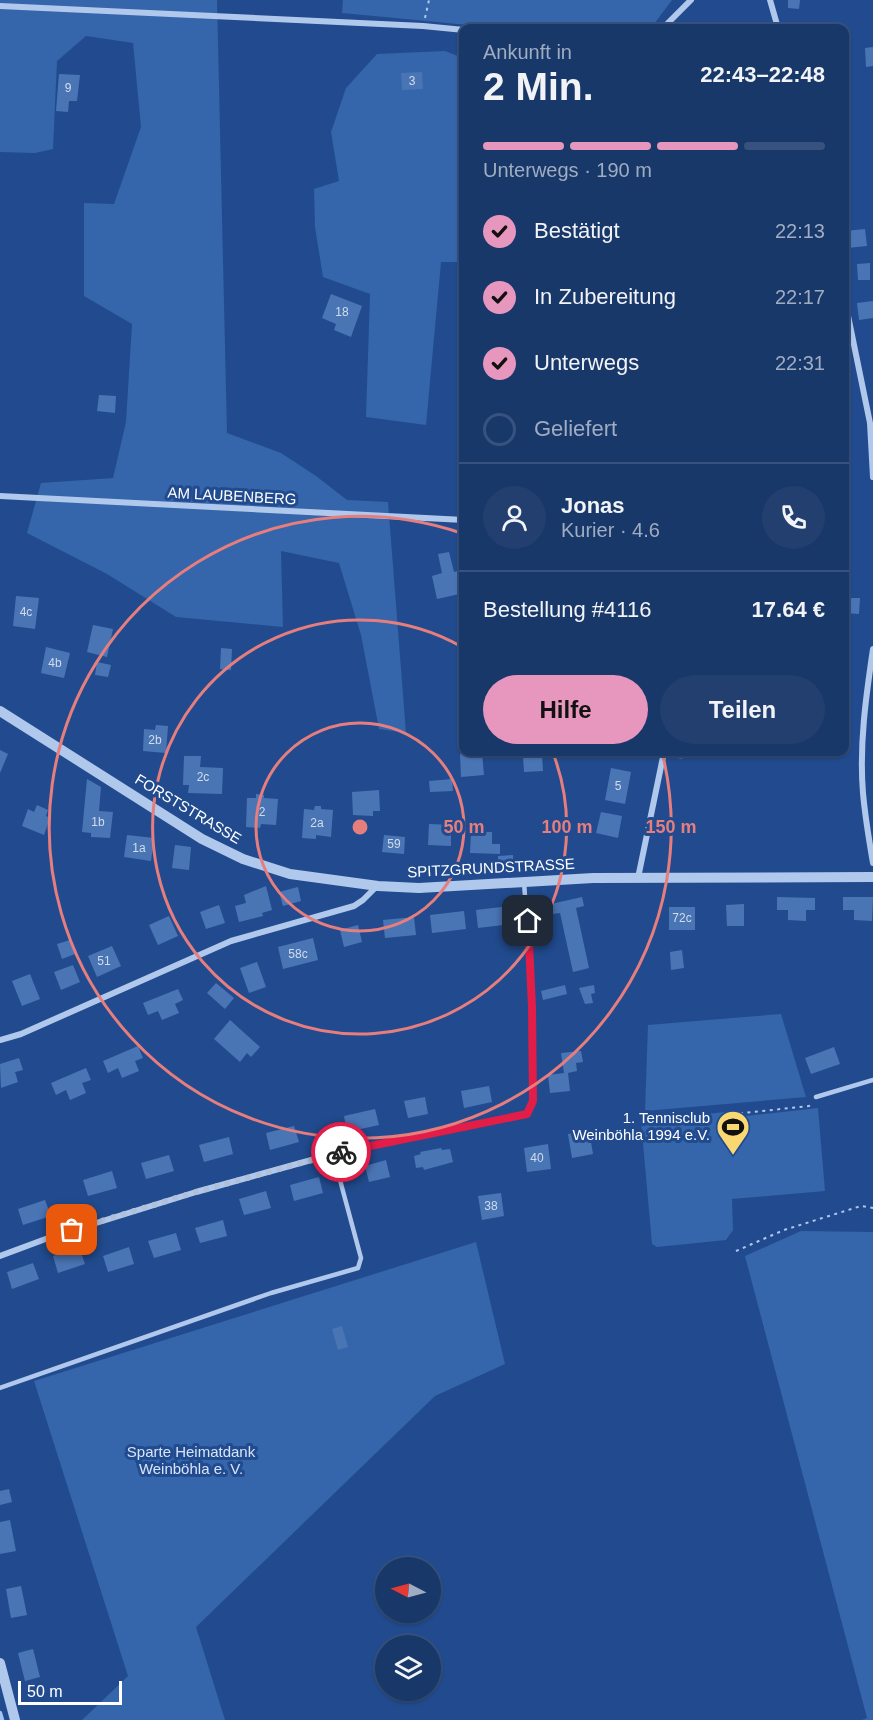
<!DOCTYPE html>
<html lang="de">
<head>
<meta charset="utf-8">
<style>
	:root { --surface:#19386a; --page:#223f70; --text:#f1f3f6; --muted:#9facc1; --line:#37527e; --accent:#e797bd }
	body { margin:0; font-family:Helvetica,sans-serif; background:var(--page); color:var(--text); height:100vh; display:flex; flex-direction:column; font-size:22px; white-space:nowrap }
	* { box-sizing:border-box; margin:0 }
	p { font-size:20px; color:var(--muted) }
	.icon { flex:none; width:33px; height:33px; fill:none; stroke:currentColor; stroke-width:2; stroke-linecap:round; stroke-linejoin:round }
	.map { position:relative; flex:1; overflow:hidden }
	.details { position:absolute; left:459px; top:24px; width:390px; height:732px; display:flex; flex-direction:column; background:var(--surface); border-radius:12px; box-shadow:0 2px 4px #0004,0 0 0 2px var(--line) }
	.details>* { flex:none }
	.needle { width:39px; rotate:276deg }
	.controls { position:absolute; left:375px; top:1557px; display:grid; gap:12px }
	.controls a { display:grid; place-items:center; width:66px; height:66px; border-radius:50%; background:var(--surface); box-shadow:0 2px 4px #0004,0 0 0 2px var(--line); font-size:30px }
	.scale { position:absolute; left:18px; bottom:15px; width:104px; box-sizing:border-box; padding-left:6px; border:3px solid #fff; border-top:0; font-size:16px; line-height:21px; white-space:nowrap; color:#fff; -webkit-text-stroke:4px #214b8e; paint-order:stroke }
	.pin { position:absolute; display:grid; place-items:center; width:51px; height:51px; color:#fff; margin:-26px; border-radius:12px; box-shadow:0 3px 9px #0006 }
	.courier { position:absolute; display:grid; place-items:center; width:60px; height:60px; margin:-30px; border:4px solid #e11d48; border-radius:50%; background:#fff; color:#222; box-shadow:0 2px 8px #0007 }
	.overview em { font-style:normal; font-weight:700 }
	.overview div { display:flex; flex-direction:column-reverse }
	.overview { display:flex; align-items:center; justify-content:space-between; height:102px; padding:0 24px }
	h1 { font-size:39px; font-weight:700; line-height:45px }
	.bar { display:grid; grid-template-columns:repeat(4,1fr); gap:9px 6px; align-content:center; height:72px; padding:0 24px }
	.bar i { height:8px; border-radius:4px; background:var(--line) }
	.bar .active { background:var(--accent) }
	.bar p { grid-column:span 4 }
	.line { display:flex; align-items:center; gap:15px; padding:0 24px; border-top:2px solid var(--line) }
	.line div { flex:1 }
	.round { display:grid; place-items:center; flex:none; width:63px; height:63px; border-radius:32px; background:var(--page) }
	ol { padding:0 24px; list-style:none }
	li { display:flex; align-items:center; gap:18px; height:66px }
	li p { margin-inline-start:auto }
	li .icon { padding:6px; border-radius:50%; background:var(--accent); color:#111; stroke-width:4 }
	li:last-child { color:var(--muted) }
	li i { width:33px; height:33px; border:3px solid var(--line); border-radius:50% }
	.button { display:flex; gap:12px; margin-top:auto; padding:12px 24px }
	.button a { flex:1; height:69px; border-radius:36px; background:var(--accent); color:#111; font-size:24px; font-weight:700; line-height:69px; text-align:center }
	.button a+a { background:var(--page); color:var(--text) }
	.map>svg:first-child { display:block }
</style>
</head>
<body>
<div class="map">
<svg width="873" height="1720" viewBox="0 0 873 1720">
	<rect width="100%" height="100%" fill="#214b8e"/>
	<path fill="#3565ab" d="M0,0H217L227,433L281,453L316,476L347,500L388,502L406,733L379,729L361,635L339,563L281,551L283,627L176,617L107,574L27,533L41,483L113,478L126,422L132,324L84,296V203L114,204L141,127L133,43L86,36L57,61L53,149L35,153L0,152Z
		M343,0H672L651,28H500L342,13Z
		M445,51L463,58V262H441L426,425L366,417L370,294L323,277L315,227L314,189L339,181L331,132L346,88L377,54Z
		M781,1014L806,1097L645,1111L648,1025Z
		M818,1108L825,1191L732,1199L733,1230L726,1240L657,1247L652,1244L641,1121L725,1112L727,1118Z
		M801,1231L873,1232V1720H862L867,1718L745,1256Z
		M476,1242L505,1364L435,1396L196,1627L225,1720H82L128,1676L34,1381Z"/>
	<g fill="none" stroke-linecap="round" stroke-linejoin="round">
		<path stroke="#a4c3ed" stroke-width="4.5" d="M0,1713L2,1720"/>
	</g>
	<path fill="#4a75b5" d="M788,0H800L799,9L788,8Z
		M873,47V66L866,67L865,48Z
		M422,72L423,89L402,90L401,73Z
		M59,74L80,75L77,101H69L68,112L56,111Z
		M865,229L867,246L847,248L845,231Z
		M870,263V280H858L857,264Z
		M331,294L362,306L351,337L334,330L336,324L322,318Z
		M873,301V318L859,320L857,303Z
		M461,365H464V396H460Z
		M99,395L116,396L115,413L97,411Z
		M449,552L454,572L461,570L464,593L437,599L432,576L442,573L438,554Z
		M16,596L39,598L35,629L13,626Z
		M844,598H860L859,614L844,613Z
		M93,625L113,629L107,657L87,652Z
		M46,647L70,653L64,678L41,673Z
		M221,648L232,649L231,670L220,669Z
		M97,662L111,665L108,677L95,675Z
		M156,725L168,726L166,753L143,751L144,729L155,730Z
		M0,750L8,754L0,773Z
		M482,752L484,775L461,777L460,754Z
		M610,752H636L635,758Z
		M669,752H684L682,759L668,756Z
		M542,755L543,771L524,772L523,756Z
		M184,756H201L200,767L223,768L222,794L188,793L189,785H183Z
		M611,768L631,772L625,804L605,800Z
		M87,779L101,787L99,811L113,812L110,838L91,837V833L82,832Z
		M452,779L453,791L430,792L429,781Z
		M379,790L380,811H373V816L353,815L352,792Z
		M256,794L264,795V798L278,799L276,825L261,824L260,828L246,827L247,798H256Z
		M37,805L48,810L46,816L50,818L44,835L22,826L28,809L34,812Z
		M315,806H321V809L333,810L331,837L316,835V839L302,838L304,809L314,810Z
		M601,812L622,816L618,838L596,833Z
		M429,824L451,825V846L428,845Z
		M471,832H492V844H500V854L470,853Z
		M127,835L154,838L151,861L124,857Z
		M384,835L405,837L404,854L382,852Z
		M175,845L191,847L189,870L172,868Z
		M513,855L514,869H498V856Z
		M266,886L272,910L262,913L263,916L239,922L235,906L246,903L244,895Z
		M298,887L301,901L283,906L279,892Z
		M582,897L584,906L576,908L589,968L573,972L560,913L553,914L551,904Z
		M777,897L815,898V910H806V921L788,920V910H777Z
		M843,897H873L872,921L854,920V910H843Z
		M549,903L551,923L533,925L532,904Z
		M744,904V926H727L726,905Z
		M219,905L225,923L206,929L200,912Z
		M510,906L512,924L478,928L476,910Z
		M669,907H695V930H669Z
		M464,911L466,929L432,933L430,915Z
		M169,916L178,936L158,945L149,925Z
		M414,917L416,935L385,938L383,920Z
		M358,925L362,942L344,947L340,930Z
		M313,938L318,960L283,969L278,947Z
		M70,940L75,954L62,959L57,944Z
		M112,946L121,966L97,977L88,956Z
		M682,950L684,968L671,970L670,952Z
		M257,962L266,987L249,993L240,968Z
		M73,965L80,982L61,990L54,972Z
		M30,974L40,999L22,1006L12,981Z
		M216,983L234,998L225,1009L207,993Z
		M565,985L567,994L543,1000L541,991Z
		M594,985L595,993L591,994L593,1003L585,1004L579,988Z
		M178,989L183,1000L175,1004L179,1013L162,1020L158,1011L148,1015L143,1003Z
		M230,1020L260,1047L251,1057L247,1053L240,1062L214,1039Z
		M138,1046L143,1058L135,1061L139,1071L122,1078L118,1068L108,1073L103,1061Z
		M834,1047L840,1064L811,1074L805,1058Z
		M581,1051L583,1062L576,1063L577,1071L568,1073L570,1091L550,1093L548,1075L564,1073L561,1053Z
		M19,1058L23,1070L15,1072L18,1082L1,1088L0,1064Z
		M86,1068L91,1080L82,1083L86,1093L70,1100L66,1090L56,1095L51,1083Z
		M489,1086L492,1102L464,1108L461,1091Z
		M425,1097L428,1114L408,1118L404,1101Z
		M375,1109L379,1125L347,1132L344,1116Z
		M294,1126L299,1142L270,1150L266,1133Z
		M589,1130L593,1154L572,1158L568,1134Z
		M229,1137L233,1154L204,1162L199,1145Z
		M548,1144L551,1169L527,1172L524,1148Z
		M441,1148L442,1150L450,1149L453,1162L424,1170L423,1167L416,1168L414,1156L421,1154L420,1152Z
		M169,1155L174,1171L146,1179L141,1163Z
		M386,1160L390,1177L369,1182L365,1166Z
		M112,1171L117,1188L88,1196L83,1180Z
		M319,1177L323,1193L294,1201L290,1185Z
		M266,1191L271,1208L244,1215L239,1199Z
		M501,1193L504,1216L482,1220L478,1196Z
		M45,1200L51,1216L23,1225L18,1209Z
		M223,1220L227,1236L200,1243L195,1228Z
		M176,1233L181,1250L154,1258L148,1241Z
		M79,1247L85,1264L58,1273L53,1256Z
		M129,1247L134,1264L108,1272L103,1256Z
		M33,1263L39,1279L12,1289L7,1272Z
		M342,1326L348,1347L338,1350L332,1329Z
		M9,1489L12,1502L0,1505V1491Z
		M10,1520L16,1551L0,1554V1522Z
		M21,1586L27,1615L11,1618L6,1589Z
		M33,1649L40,1677L25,1681L18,1653Z"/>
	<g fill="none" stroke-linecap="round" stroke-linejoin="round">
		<path stroke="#b0c8ec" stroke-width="2" stroke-dasharray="3 4.5" stroke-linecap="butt" d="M425,18L429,0
			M725,1115L809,1106L811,1104
			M736,1251L784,1230L861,1206L873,1208"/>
		<path stroke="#b0c8ec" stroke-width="4.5" d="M524,881L532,1007L533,1101L527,1114
			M816,1097L873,1080
			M0,1388L271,1293L358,1268L361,1258L333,1154"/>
		<path stroke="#b0c8ec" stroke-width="6" d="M770,0L778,28
			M0,6L423,26L464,30
			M663,28L691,0
			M844,296L870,423L873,477
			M0,496L464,520
			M873,649C866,696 859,745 863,793C865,816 869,840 873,863
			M638,878L664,752
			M0,1040L21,1034L231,941L354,906L363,900L377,886
			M0,1256L51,1237L196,1192L333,1154L527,1114"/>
		<path stroke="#b0c8ec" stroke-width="10" d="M0,711L202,839L243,859L290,874L378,886L419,888L593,878L873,877
			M0,1663L15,1720"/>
	</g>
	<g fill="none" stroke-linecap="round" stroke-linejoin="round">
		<path stroke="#b1c0d7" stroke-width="6" stroke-dasharray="0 10.8" d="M72,1230L196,1192L341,1152"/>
		<path stroke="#e11d48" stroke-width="8" d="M341,1152L527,1114L533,1101L532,1007L528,921"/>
	</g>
	<g fill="none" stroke="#e67e7e" stroke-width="3">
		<circle cx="360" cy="827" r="104"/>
		<path d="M553 753A207 207 0 1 1 462 647"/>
		<path d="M662 752A311 311 0 1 1 461 533"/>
	</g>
	<defs>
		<g id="stadium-pin" transform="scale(1.725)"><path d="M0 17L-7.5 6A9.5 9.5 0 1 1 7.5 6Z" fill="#f9d872" stroke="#214b8e"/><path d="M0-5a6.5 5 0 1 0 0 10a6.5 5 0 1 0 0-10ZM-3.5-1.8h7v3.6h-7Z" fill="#111"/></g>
	</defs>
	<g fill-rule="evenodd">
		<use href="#stadium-pin" x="733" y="1127"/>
	</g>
	<g text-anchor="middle" stroke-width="6" stroke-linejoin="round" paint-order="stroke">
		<g font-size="12" fill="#d2dcec">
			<text x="412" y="85">3</text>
			<text x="68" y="92">9</text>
			<text x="342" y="316">18</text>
			<text x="26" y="616">4c</text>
			<text x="55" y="667">4b</text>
			<text x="155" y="744">2b</text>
			<text x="203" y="781">2c</text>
			<text x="618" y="790">5</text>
			<text x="262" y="816">2</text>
			<text x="98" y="826">1b</text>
			<text x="317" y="827">2a</text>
			<text x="394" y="848">59</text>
			<text x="139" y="852">1a</text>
			<text x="682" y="922">72c</text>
			<text x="298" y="958">58c</text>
			<text x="104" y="965">51</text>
			<text x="537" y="1162">40</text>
			<text x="491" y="1210">38</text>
		</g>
		<g font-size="15" fill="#fff" stroke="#214b8e">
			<text transform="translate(232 496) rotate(3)" y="5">AM LAUBENBERG</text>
			<text transform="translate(188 809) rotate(31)" y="5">FORSTSTRASSE</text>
			<text transform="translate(491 868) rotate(-3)" y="5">SPITZGRUNDSTRASSE</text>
		</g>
		<g font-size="15" fill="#fff" stroke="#214b8e" text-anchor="end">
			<text x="710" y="1123">1. Tennisclub<tspan x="710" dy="17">Weinböhla 1994 e.V.</tspan></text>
		</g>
		<g font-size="15" fill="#d6e4f9" stroke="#214b8e">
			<text x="191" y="1457">Sparte Heimatdank<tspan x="191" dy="17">Weinböhla e. V.</tspan></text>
		</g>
	</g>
	<circle cx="360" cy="827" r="9" fill="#e67e7e" stroke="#214b8e" stroke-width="3"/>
	<g font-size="18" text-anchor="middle" font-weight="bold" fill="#e67e7e" stroke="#214b8e" stroke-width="6" stroke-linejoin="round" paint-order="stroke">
		<text x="464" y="833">50 m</text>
		<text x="567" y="833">100 m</text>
		<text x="671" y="833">150 m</text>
	</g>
</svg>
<div class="controls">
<a><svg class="needle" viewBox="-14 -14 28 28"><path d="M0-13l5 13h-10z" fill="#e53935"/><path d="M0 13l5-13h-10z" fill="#9facc1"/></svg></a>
<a><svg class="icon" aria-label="layers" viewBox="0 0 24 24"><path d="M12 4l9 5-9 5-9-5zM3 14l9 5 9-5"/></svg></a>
</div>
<div class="scale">50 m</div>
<div class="pin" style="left:72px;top:1230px;background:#ea580c"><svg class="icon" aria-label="bag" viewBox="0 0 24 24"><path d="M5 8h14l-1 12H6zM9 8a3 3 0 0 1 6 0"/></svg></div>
<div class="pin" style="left:528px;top:921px;background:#1f2937"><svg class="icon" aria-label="home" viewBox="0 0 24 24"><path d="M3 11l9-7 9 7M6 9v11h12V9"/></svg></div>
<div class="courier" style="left:341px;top:1152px"><svg class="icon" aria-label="bike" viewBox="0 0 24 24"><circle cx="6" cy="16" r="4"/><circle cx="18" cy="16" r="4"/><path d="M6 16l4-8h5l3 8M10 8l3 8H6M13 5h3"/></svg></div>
<section class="details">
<div class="overview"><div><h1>2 Min.</h1><p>Ankunft in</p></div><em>22:43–22:48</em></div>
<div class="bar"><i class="active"></i><i class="active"></i><i class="active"></i><i></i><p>Unterwegs · 190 m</p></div>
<ol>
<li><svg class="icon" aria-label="check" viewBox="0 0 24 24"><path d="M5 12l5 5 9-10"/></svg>Bestätigt<p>22:13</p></li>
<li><svg class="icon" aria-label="check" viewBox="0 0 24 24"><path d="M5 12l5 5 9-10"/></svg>In Zubereitung<p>22:17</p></li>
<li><svg class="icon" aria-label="check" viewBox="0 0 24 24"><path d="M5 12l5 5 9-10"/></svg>Unterwegs<p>22:31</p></li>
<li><i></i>Geliefert</li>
</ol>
<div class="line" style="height:108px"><a class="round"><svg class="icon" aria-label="person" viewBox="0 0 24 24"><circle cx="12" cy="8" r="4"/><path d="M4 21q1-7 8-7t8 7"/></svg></a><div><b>Jonas</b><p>Kurier · 4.6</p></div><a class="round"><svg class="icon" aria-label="phone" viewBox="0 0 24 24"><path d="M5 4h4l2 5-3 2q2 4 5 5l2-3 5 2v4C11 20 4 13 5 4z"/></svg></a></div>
<div class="line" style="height:78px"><div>Bestellung #4116</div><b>17.64 €</b></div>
<div class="button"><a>Hilfe</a><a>Teilen</a></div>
</section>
</div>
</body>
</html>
